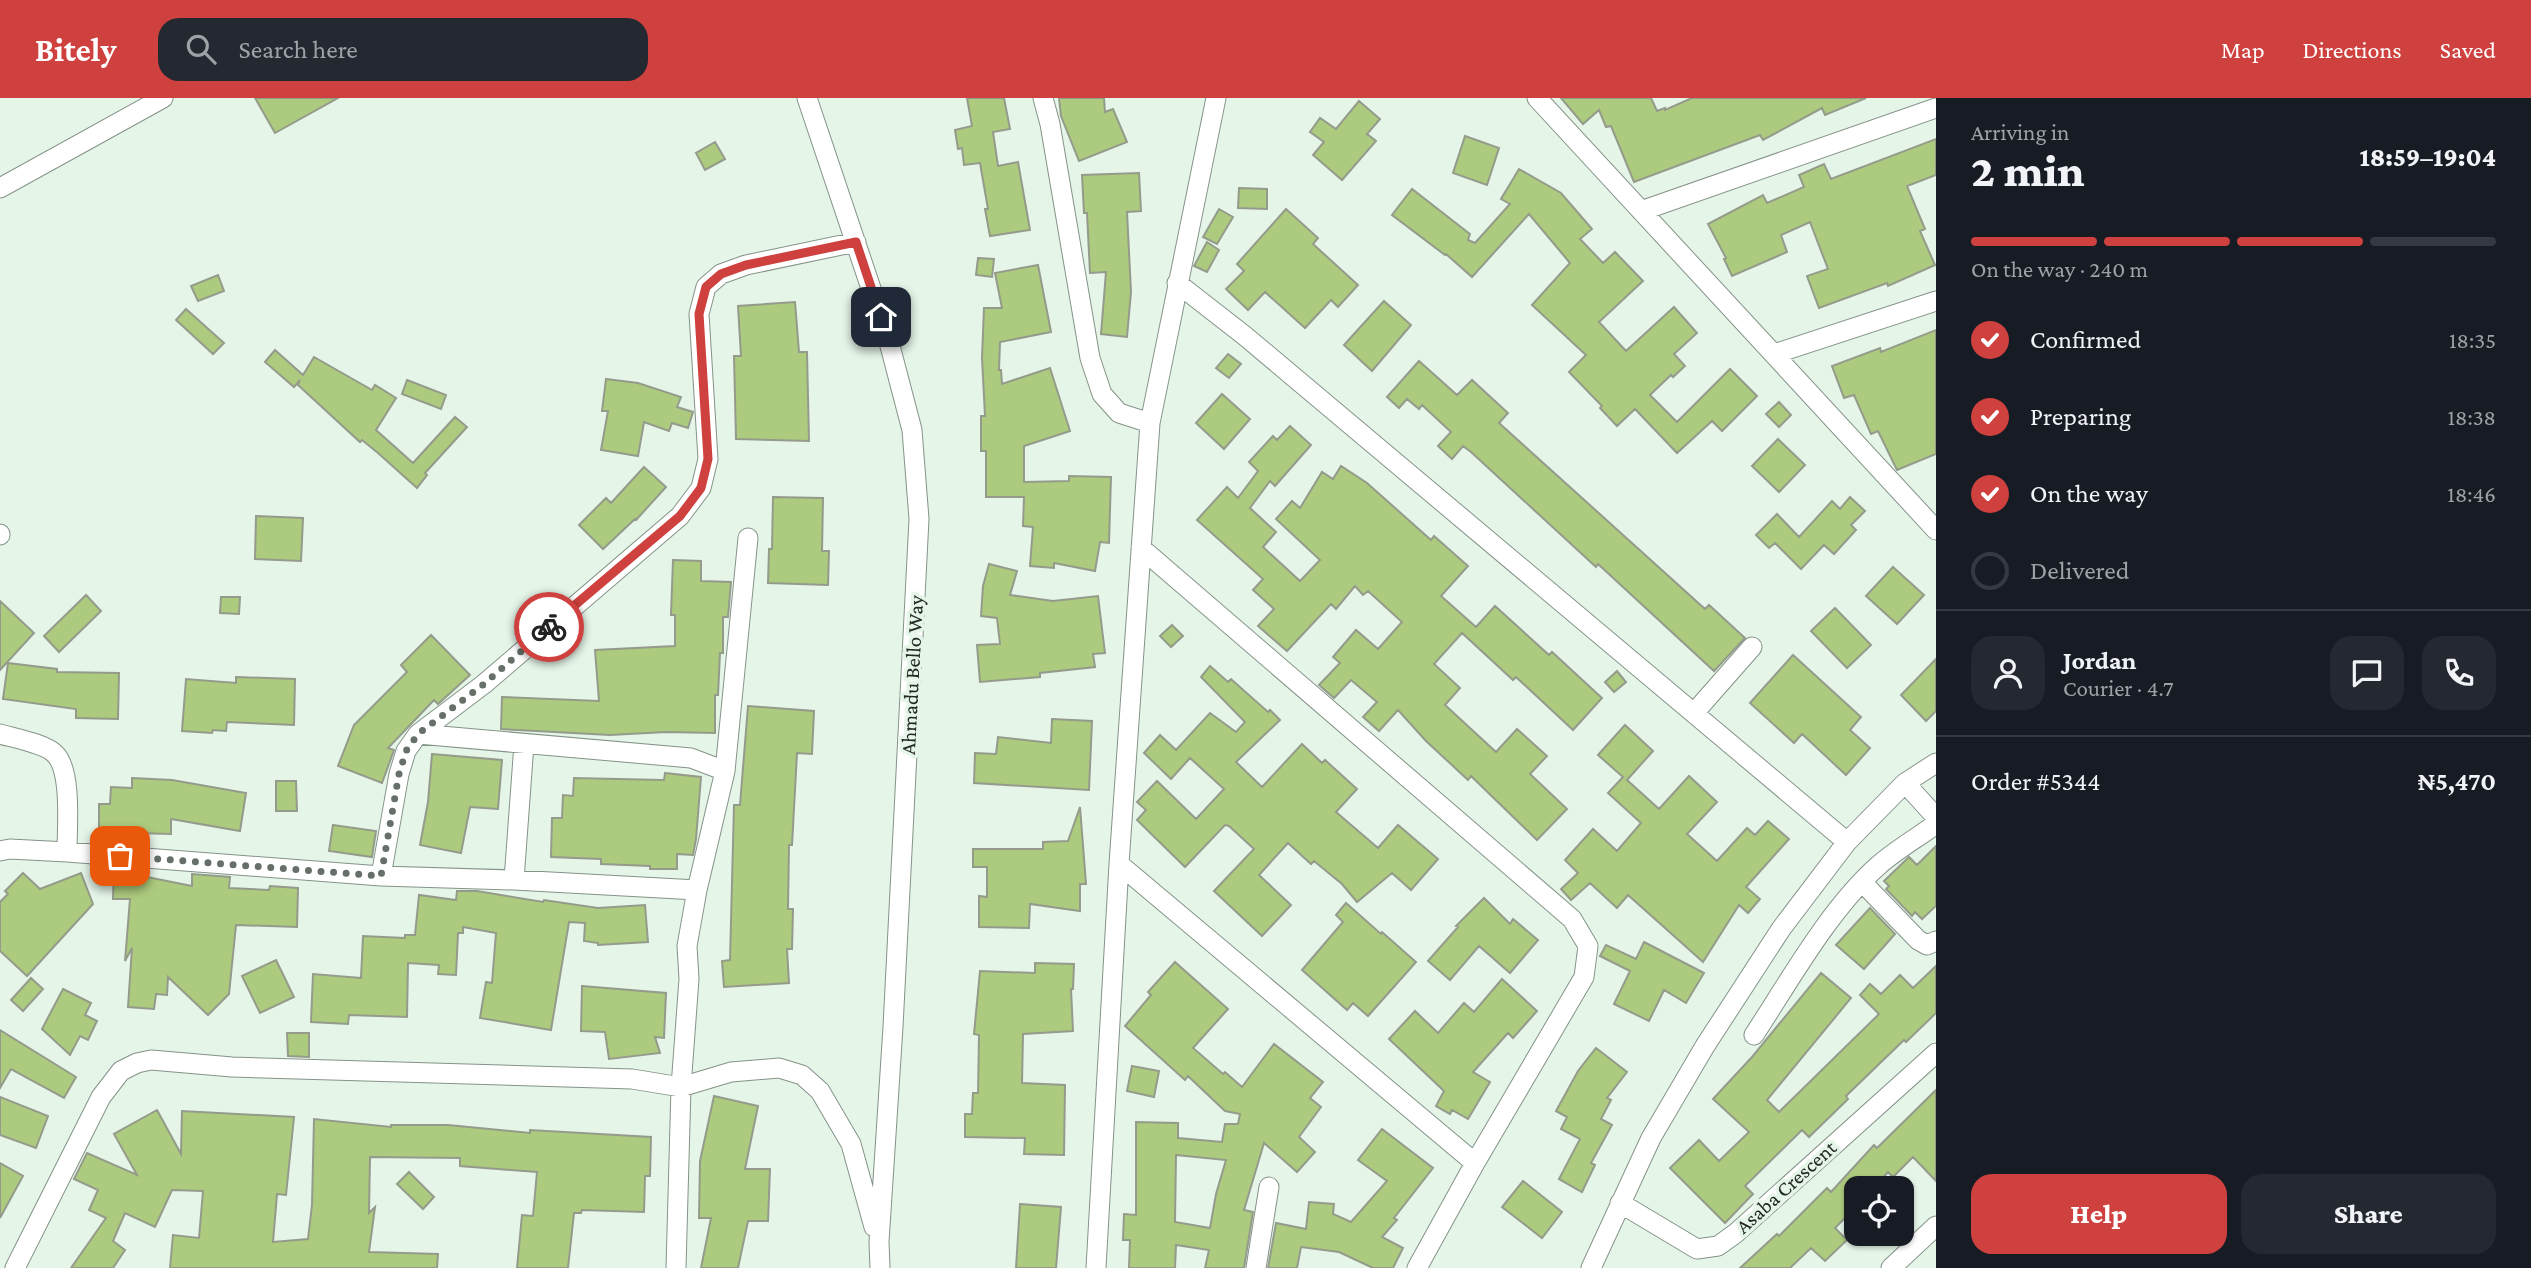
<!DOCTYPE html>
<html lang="en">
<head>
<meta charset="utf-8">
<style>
	:root { --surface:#171b24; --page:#242831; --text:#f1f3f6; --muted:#9ea1a6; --line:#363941; --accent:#cf413f }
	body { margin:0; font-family:"Crimson Pro",serif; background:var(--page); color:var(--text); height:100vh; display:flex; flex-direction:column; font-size:26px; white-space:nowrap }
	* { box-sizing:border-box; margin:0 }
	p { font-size:23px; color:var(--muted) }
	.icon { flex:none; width:38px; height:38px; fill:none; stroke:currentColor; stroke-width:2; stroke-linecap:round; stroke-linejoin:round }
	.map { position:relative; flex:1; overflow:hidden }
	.sheet { display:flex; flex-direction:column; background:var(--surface); width:595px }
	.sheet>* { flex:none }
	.fabs { position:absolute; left:1844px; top:1078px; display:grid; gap:14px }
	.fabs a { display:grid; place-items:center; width:70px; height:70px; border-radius:14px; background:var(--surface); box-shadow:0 2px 5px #0004; font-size:35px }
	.pin { position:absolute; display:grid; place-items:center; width:60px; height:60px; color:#fff; margin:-30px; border-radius:14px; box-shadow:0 4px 10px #0006 }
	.courier { position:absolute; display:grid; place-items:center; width:70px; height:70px; margin:-35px; border:5px solid #cf413f; border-radius:50%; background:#fff; color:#222; box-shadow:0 2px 9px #0007 }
	.overview em { font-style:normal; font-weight:800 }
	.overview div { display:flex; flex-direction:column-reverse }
	.overview { display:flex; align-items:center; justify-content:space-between; height:119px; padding:0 35px }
	h1 { font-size:46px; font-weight:800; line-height:52px }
	.bar { display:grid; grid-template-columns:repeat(4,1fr); gap:10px 7px; align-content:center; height:84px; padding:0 35px }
	.bar i { height:9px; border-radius:5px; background:var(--line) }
	.bar .selected { background:var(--accent) }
	.bar p { grid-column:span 4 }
	.line { display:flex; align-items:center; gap:18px; padding:0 35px; border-top:2px solid var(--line) }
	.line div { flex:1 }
	.round { display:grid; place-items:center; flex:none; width:74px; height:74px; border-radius:21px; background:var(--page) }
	ol { padding:0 35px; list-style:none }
	li { display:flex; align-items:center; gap:21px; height:77px }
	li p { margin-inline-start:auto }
	li .icon { padding:7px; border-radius:50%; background:var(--accent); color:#fff; stroke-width:4 }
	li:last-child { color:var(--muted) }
	li i { width:38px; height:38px; border:4px solid var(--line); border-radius:50% }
	.action { display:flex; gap:14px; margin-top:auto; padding:14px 35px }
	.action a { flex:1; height:80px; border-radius:21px; background:var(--accent); color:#fff; font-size:28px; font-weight:800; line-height:80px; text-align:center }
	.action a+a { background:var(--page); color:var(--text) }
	header { display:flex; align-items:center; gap:42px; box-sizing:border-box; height:98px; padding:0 35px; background:var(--accent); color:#fff }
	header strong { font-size:33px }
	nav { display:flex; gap:38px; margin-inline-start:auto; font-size:24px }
	.search { width:490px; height:63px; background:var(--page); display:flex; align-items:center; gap:18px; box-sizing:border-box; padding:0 24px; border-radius:21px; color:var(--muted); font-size:26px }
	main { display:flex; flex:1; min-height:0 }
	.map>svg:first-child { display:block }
</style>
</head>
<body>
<header>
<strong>Bitely</strong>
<div class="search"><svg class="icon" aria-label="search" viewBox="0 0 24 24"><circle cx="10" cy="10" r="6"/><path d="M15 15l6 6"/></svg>Search here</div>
<nav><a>Map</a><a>Directions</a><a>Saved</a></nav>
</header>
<main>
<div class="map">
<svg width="1936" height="1170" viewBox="0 0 1936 1170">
	<rect width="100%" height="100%" fill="#e5f5e8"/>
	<path fill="#adcb7e" stroke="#949b8b" stroke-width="2" fill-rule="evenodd" d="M255,0H338L275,35Z
		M967,0H1004L1010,31L993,34L998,68L1018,64L1030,132L990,138L985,111H988L980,65L964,67L962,50L958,51L955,32L972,28Z
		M1059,0H1104L1105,14L1113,11L1127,44L1079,63L1061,18Z
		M1561,0H1651L1657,13L1665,10V12L1692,0H1866L1825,17L1822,10L1763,42L1760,37L1634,84L1611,28L1606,29L1599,12L1583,26Z
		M1359,3L1380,21L1367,36L1376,43L1342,82L1313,57L1324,44L1310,34L1320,20L1336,31Z
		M1465,38L1499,50L1487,87L1453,75Z
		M1936,41V77L1907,88L1925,131L1920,133L1935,167L1888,188L1887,185L1819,210L1807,178L1828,171L1810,124L1781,137L1787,154L1732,178L1724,161L1726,160L1708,126L1763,97L1767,105L1804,89L1799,77L1824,66L1831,81Z
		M715,44L725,61L705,72L696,55Z
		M1519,71L1561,95L1592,131L1580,141L1603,165L1615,154L1643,183L1599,224L1626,253L1674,209L1697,235L1674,256L1685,268L1673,279L1671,277L1650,297L1677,324L1730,271L1757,298L1722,333L1712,323L1677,355L1635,311L1617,328L1600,310L1602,308L1569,274L1586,257L1532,207L1570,165L1529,116L1472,179L1446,156L1445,157L1392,117L1412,91L1470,136L1468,142L1475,145L1510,106L1501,101Z
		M1139,75L1141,113L1127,114L1131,194L1127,239L1101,236L1106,174L1090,175L1087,115H1084L1082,77Z
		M1239,90L1267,91V111L1238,110Z
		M1219,111L1233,119L1217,146L1203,139Z
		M1286,111L1318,140L1313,146L1358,187L1338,209L1331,202L1305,230L1265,194L1248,212L1226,191L1244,173L1237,166Z
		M1207,144L1219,152L1207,174L1194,168Z
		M978,160L994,161L992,179L976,177Z
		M1038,167L1051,234L1000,244L999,272H1001L1002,286L1050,270L1070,333L1024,348V384L1069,383V378L1111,379L1109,445L1100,444L1095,473L1054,465V470L1030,468L1033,429L1023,428L1024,399H986V353H981V318H985L982,260L984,210H1002L995,175Z
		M218,177L224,193L198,203L191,188Z
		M1384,203L1411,227L1372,273L1344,247Z
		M795,204L799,254H807L809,343L736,341L734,258H741L738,208Z
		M186,211L224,245L213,256L176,222Z
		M1936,232V356L1897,372L1878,333L1871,336L1854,297L1844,300L1832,268L1880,250L1881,254Z
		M275,252L303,277L314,259L372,292L375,287L396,300L376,332L413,365L455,319L467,329L425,375L427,377L417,390L378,355L362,342L360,344L298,287L300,282L294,289L265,264Z
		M1228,256L1241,266L1229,280L1216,270Z
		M1419,263L1457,297L1472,282L1508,315L1499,325L1705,511L1709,507L1745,540L1714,573L1598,466L1596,469L1471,354L1463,348L1452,361L1438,348L1451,334L1422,307L1419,311L1407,301L1399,310L1387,299Z
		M606,281L638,285L681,299L677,309L693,314L688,330L672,325L669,333L644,324L638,358L601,352L608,313H602Z
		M407,282L446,297L441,311L402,296Z
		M1222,296L1250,321L1224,351L1196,325Z
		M1779,304L1791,317L1779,329L1766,316Z
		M1290,328L1311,347L1275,388L1270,383L1250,410L1276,434L1263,449L1300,483L1320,462L1276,421L1292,403L1300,410L1322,374L1333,381L1341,368L1367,385L1431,442L1434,438L1468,468L1441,498L1476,529L1495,508L1549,557L1552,554L1602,600L1573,632L1516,579L1513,582L1462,535L1434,566L1460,590L1445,607L1496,654L1517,631L1547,658L1530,676L1567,711L1537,742L1471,678L1468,682L1426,643L1398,612L1379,633L1363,619L1377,604L1351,582L1334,600L1319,587L1340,565L1333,559L1356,532L1378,551L1402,524L1368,493L1363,497L1355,488L1336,511L1331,506L1287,553L1258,528L1274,511L1253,492L1263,481L1197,422L1227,389L1238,400L1258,373L1249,364L1273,338L1277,342Z
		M1778,341L1805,367L1779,394L1752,368Z
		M644,369L666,389L636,422L635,421L603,451L579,427L606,400L611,405Z
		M773,399L823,400L822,453H829L828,487L768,485L769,451H772Z
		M1850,399L1865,413L1851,427L1856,432L1834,456L1824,447L1801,471L1775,445L1769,450L1756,437L1777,416L1799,439L1832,403L1840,411Z
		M256,418L303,420L301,463L255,461Z
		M673,462L701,463V483L731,484L728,519H723V555H720L718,597H715V635L666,634L610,637L501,631L502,599L599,603L595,552L675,548V517H671Z
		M989,466L1017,473L1010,497L1053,503L1098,498L1105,555L1093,556L1095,569L1040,575V579L980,584L977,547L1000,546L997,520L981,518L983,488Z
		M1893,469L1924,497L1897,526L1866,498Z
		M86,497L101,513L59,554L44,538Z
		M221,499H240L239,516L220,515Z
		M0,503L34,535L0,572Z
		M1835,510L1871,547L1847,570L1811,533Z
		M1172,527L1183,538L1171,549L1160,538Z
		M431,537L470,577L438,606L434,602L388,650L394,652L382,685L338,668L354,627L407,574L401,567Z
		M1793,557L1861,619L1850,632L1870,650L1846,677L1802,636L1794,645L1750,605Z
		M1936,561V613L1926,623L1901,597Z
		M8,565L57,571V574L119,575L118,621L76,620V611L3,601Z
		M1210,568L1228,584L1231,581L1268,614L1270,612L1280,622L1236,664L1262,689L1302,646L1322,665L1325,662L1357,691L1336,714L1378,750L1398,727L1438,761L1411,792L1392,775L1357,804L1342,786L1314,763L1311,766L1288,745L1259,777L1291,807L1262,838L1214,793L1254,751L1229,728L1225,727L1185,769L1137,722L1146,712L1137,704L1157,683L1196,721L1224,691L1190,660L1171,681L1144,655L1160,637L1176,652L1210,615L1236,634L1245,624L1201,579Z
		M1617,573L1626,584L1614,594L1605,584Z
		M236,579L295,581L294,627L227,624L226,633L213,632L212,635L182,633L186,581L236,585Z
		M748,608L814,613L812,656L797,655L792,747H789L788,811H793L792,851H787L789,885L724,889L722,863L730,862L734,707H740Z
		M1052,621L1092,623L1089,692L974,685L975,655L996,656L998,639L1051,645Z
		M1625,627L1653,653L1627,682L1659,711L1689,678L1717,704L1687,736L1717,763L1747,730L1755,737L1768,723L1789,741L1746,789L1760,801L1748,815L1739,807L1703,864L1628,797L1617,810L1590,785L1571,802L1561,791L1578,775L1565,762L1593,731L1617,753L1641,725L1608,695L1623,679L1598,657Z
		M432,656L502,662L498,711L470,709L461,755L420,747L428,704Z
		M665,675L701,679L696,741L693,757L677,756V771H650V768L601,766V761L551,759L552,720H562L563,697L573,698L574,680L664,682Z
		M132,680L172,682L246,695L240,733L171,721V736L99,734V706H110L111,689L132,690Z
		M276,683H296L297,713H276Z
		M1080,709L1086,786H1080V813L1030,806L1029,830L979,829V798L987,799V769H973V751H1043V744L1068,743Z
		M333,727L376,733L372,759L329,753Z
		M1936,748V808L1922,821L1915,814L1912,818L1886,791L1889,788L1884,783L1909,759L1917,767Z
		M114,770L143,772L142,778L192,788V776L230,779L229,790L269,792L270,788L298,790L297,829L236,827L229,896L208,917L168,879L167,897L156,896L154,911L128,909L132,850L125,863L130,801H113Z
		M23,775L40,791L81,775L93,806L27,878L0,853V804L8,796L5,793Z
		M457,793H477L543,804L544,802L598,810L645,807L648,844L598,847V845L584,843L585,825L569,824L551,932L480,920L486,884L492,885L496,835L463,829V835H458L456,877L438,876L439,867L408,865L407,919L349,917L348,926L311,924L313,876L361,880L363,838L405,840V837H415L419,797L456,802Z
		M1484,800L1510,826L1513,821L1538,842L1510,875L1479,848L1450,882L1428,863L1458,829L1456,828Z
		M1346,805L1381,836L1382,834L1416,864L1368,918L1353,905L1347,912L1302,872L1343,824L1336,817Z
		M1870,810L1895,836L1864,871L1836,847Z
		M1644,844L1704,875L1686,905L1664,892L1649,923L1614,906L1630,873L1600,858L1606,847L1636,861Z
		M276,862L294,899L260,915L242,878Z
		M1175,864L1228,911L1193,950L1223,976L1225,974L1242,989L1274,946L1323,984L1310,1000L1321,1009L1299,1039L1315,1054L1297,1074L1264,1045L1244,1112L1253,1114L1244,1170H1205L1209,1152L1176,1147L1175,1170H1129L1130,1142H1123L1124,1116L1136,1117V1024L1178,1025V1040L1222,1044L1225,1026H1238L1240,1016L1225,1013L1188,978L1185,982L1125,928L1151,897L1148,894ZM1176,1057L1226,1062L1216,1096L1210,1130L1175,1124Z
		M1035,865L1074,866L1073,891H1071L1073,933L1023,936L1022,985L1065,987L1064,1057L1024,1056L1025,1040L965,1039V1016H972L973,995H978L979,937L974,936L980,873L1035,875Z
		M1936,868V915L1906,944L1904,942L1846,998L1848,1001L1809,1039L1802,1032L1745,1088L1753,1096L1725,1125L1670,1070L1699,1042L1719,1063L1749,1034L1713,1001L1752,959L1821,875L1851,900L1767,1002L1779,1014L1879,916L1860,897L1870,886L1881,896L1900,877L1913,890Z
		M31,880L43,891L23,913L11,902Z
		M1502,881L1537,913L1513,940L1508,935L1473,974L1490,984L1468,1021L1452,1012L1450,1016L1436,1008L1444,993L1389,941L1415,913L1438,935L1464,905L1474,914Z
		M582,888L666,895L664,940L655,939L660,955L609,961L605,934L581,933Z
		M63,891L91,905L85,917L97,923L88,942L80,938L70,957L42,931Z
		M0,932L76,979L64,1000L11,971L0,990Z
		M287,935H309V959L288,958Z
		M1596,950L1627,974L1607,1000L1611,1002L1601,1021L1612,1027L1591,1065L1595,1067L1582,1094L1559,1081L1580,1041L1561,1031L1567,1019L1556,1013L1578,973Z
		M1132,968L1159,973L1154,999L1127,993Z
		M1936,992V1083L1913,1059L1893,1079L1888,1074L1874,1090H1857V1108L1835,1130L1847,1142L1825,1163L1811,1150L1790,1170H1740L1777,1136L1779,1138L1827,1090L1831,1094L1874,1047L1877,1050Z
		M714,998L758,1008L745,1071H770L768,1123H748L738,1170H701L711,1120H699L700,1063Z
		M0,999L48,1018L36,1050L0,1037Z
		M157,1012L181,1056L182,1013L294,1019L286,1097L277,1096L273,1144L308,1141L312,1107L314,1021L391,1029V1027H448L530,1035V1032L651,1039L650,1078H645L644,1114L582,1112L581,1115H574L568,1170H517L522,1117L533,1118L537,1074L460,1068V1060L370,1059L369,1115L375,1109L369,1154L438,1156L437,1170H170L173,1137L199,1140L203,1093L172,1092L155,1129L125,1115L113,1143L125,1152L113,1170H71L106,1120L89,1112L98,1092L74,1081L87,1055L137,1077L114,1036Z
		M1382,1031L1433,1070L1394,1120L1397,1122L1382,1139L1403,1150L1393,1170H1373L1339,1154L1301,1149L1297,1170H1268L1276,1125L1306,1131L1309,1104L1334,1106L1333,1116L1351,1124L1387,1083L1358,1062Z
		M0,1065L23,1078L0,1120Z
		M409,1074L434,1099L423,1111L397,1086Z
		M1523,1083L1562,1114L1542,1140L1502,1109Z
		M1020,1106L1061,1109L1056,1170H1016Z"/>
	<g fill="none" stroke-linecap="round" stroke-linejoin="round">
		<g stroke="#859388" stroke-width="21">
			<path id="minor" d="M807,0L889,244L912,332L919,421L893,929L879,1144L880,1170
				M1043,0L1050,26L1090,260L1102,296L1119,315L1150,325
				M1537,0L1936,432
				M0,90L163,0
				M1641,113L1936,10
				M1177,185L1245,238L1847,744
				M1774,256L1936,203
				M0,437V436
				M1141,450L1572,821L1588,848L1584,879L1475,1065L1417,1170
				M1694,615L1752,549
				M0,636C14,640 47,646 56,657C72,675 67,730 67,754
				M418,636L691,660L725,673L697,792L687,848L689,881L681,989L676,1170
				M725,673L748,440
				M1905,685L1936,719
				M0,753L10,751L67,754L381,778L514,782L697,792
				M1119,766L1475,1065
				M381,778L399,676L406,653L418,636L484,586L680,418L701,390L708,361L699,216L706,189L721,176L746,167L856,144
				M514,782L524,646
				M1862,784L1918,842L1927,847L1936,843
				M1754,937C1790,882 1830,810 1879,767C1896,752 1917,740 1936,726
				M1620,1105L1697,1151L1718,1148L1736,1135L1936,955
				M15,1170L101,999L121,973L137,965L151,962L232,969L632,981L681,989L731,974L779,970L802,977L820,993L851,1046L874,1129
				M1096,1170L1119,766L1150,325L1216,0
				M1256,1170L1269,1089
				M1591,1170L1651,1040L1705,948L1781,831L1847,744L1905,685L1936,665
				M1891,1170L1936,1128"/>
		</g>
		<use href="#minor" stroke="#fff" stroke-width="19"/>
	</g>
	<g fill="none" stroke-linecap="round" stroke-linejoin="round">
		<path stroke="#667068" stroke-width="7" stroke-dasharray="0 12.6" d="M120,758L381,778L399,676L406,653L418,636L484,586L549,529"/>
		<path stroke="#cf413f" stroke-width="9" d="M549,529L680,418L701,390L708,361L699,216L706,189L721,176L746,167L856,144L881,219"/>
	</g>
	<g text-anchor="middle" stroke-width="7" stroke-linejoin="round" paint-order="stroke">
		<g font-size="21" fill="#222823" stroke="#e5f5e8">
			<text transform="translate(912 577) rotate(-87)" y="7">Ahmadu Bello Way</text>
			<text transform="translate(1786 1089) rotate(-42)" y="7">Asaba Crescent</text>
		</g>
	</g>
</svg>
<div class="fabs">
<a><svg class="icon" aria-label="locate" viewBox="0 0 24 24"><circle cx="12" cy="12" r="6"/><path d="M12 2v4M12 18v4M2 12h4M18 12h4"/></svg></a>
</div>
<div class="pin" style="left:120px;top:758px;background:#ea580c"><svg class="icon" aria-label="bag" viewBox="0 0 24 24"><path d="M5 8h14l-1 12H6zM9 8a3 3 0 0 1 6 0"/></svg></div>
<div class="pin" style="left:881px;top:219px;background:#1f2937"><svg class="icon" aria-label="home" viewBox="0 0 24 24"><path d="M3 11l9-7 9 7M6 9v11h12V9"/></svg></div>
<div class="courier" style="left:549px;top:529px"><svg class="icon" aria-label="bike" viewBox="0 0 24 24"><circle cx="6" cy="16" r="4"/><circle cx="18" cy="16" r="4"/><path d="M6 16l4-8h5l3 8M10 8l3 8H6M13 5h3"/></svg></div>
</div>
<section class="sheet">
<div class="overview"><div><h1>2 min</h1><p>Arriving in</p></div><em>18:59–19:04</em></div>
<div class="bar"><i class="selected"></i><i class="selected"></i><i class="selected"></i><i></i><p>On the way · 240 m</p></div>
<ol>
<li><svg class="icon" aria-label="check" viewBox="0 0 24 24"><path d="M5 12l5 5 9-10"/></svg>Confirmed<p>18:35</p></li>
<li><svg class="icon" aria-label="check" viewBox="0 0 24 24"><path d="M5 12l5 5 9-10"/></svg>Preparing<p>18:38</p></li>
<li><svg class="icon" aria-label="check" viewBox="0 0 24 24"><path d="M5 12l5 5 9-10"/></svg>On the way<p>18:46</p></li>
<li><i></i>Delivered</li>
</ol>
<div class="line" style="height:126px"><a class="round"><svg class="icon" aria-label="person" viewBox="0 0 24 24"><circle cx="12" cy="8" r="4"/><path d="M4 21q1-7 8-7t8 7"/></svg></a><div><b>Jordan</b><p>Courier · 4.7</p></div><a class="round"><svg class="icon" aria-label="chat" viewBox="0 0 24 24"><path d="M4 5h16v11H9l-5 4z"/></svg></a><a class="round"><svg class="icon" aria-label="phone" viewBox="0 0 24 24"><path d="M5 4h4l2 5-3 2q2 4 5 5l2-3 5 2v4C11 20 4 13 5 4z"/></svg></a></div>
<div class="line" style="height:91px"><div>Order #5344</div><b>₦5,470</b></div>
<div class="action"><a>Help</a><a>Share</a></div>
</section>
</main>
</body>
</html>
